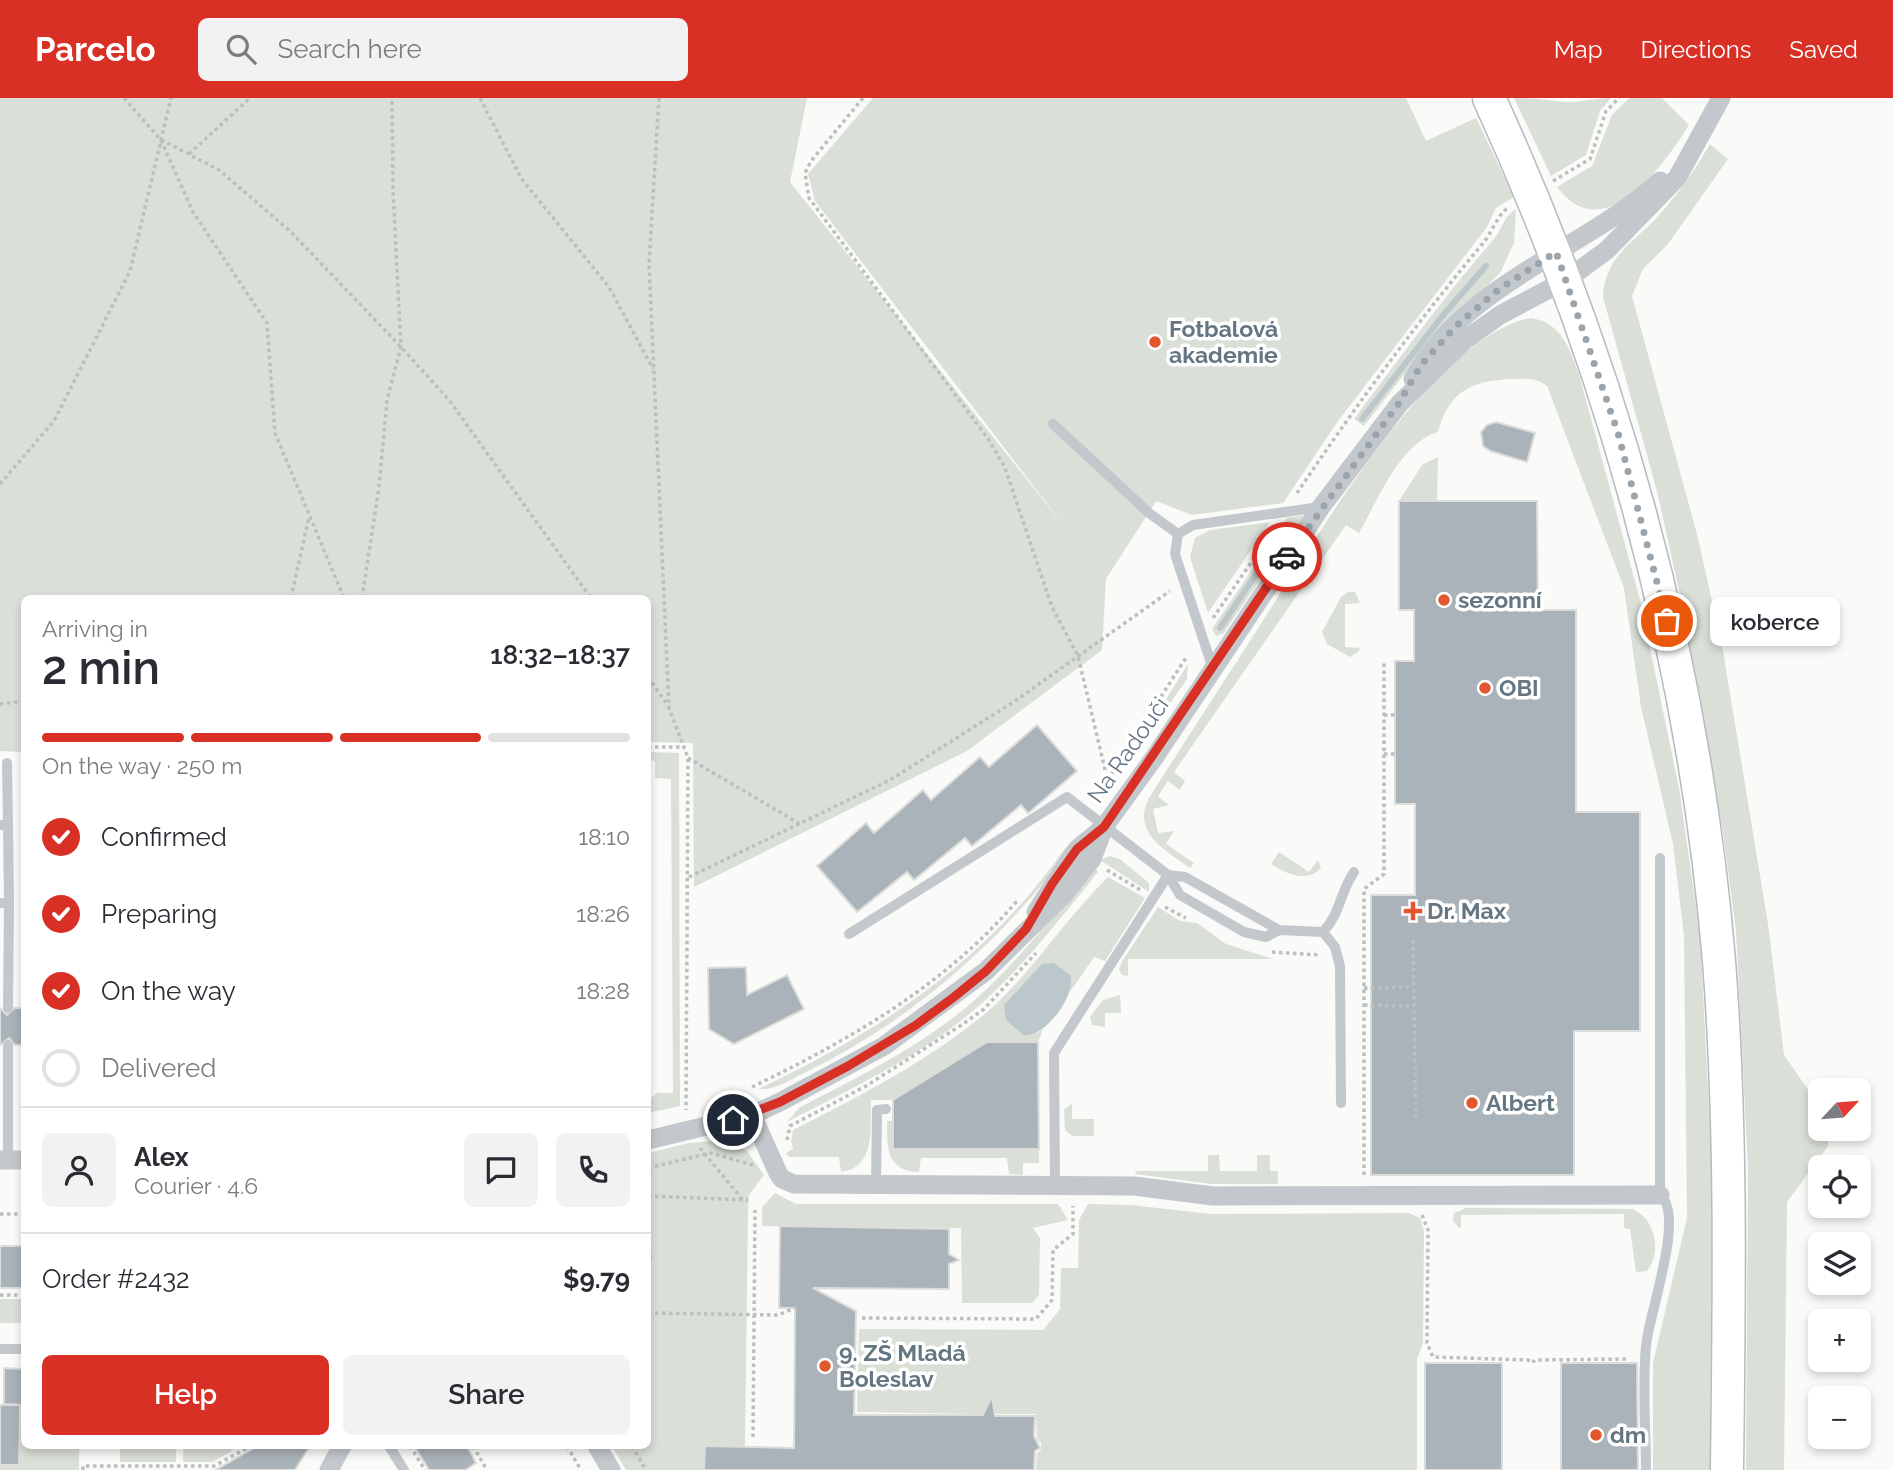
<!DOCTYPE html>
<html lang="en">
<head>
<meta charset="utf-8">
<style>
	:root { --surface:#fff; --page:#f2f2f3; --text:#2b2b33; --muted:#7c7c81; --line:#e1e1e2; --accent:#d93025 }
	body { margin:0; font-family:Raleway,sans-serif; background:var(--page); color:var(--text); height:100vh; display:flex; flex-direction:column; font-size:26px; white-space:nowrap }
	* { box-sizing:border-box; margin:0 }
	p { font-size:23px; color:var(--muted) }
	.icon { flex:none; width:38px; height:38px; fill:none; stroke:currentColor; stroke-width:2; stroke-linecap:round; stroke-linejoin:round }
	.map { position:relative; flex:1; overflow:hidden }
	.side { position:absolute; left:21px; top:497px; width:630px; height:854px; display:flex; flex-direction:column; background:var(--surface); border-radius:10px; box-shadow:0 4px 10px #0003 }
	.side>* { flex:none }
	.needle { width:46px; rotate:64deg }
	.fabs { position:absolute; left:1808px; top:980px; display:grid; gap:14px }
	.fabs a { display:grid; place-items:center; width:63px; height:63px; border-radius:10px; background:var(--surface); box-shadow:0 4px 10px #0003; font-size:35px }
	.pin { position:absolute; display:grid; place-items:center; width:60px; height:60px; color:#fff; margin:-30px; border:4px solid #fff; border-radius:50%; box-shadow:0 2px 7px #0007 }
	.courier { position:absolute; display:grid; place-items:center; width:70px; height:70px; margin:-35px; border:5px solid #d93025; border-radius:50%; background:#fff; color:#222; box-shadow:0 2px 9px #0007 }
	.bubble { position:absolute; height:49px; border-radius:10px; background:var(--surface); box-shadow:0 4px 10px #0003; font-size:23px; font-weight:600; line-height:49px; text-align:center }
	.summary em { font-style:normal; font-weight:600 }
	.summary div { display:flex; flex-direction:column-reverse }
	.summary { display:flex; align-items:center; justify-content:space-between; height:119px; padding:0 21px }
	h1 { font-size:46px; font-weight:600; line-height:52px }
	.bar { display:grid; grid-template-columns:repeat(4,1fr); gap:10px 7px; align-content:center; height:84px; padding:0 21px }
	.bar i { height:9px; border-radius:5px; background:var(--line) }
	.bar .active { background:var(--accent) }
	.bar p { grid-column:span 4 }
	.line { display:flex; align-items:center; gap:18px; padding:0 21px; border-top:2px solid var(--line) }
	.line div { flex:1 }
	.round { display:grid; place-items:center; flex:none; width:74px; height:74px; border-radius:10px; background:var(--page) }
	ol { padding:0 21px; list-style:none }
	li { display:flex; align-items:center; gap:21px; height:77px }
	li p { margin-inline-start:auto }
	li .icon { padding:7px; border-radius:50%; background:var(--accent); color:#fff; stroke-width:4 }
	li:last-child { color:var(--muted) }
	li i { width:38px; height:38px; border:4px solid var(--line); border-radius:50% }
	.button { display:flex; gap:14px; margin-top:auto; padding:14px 21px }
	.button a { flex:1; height:80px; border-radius:10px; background:var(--accent); color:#fff; font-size:28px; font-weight:600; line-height:80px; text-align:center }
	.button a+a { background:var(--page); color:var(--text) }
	header { display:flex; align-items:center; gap:42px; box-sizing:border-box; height:98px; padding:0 35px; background:var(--accent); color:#fff }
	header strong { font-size:33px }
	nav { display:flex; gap:38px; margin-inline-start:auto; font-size:24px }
	.search { width:490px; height:63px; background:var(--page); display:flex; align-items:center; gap:18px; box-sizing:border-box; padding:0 24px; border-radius:10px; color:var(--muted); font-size:26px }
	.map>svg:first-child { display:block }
</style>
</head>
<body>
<header>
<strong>Parcelo</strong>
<div class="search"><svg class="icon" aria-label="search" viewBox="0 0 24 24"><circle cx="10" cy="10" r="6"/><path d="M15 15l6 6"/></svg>Search here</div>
<nav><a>Map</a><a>Directions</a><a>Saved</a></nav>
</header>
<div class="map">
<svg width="1893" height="1372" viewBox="0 0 1893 1372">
	<rect width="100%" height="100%" fill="#fafaf8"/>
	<path fill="#dadfd7" d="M0,0H807L790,84L1068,433L815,103L808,76L873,0H1406L1426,43L1476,20L1514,99L1496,110L1487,129L1338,323L1283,405L1192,417L1156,403L1106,481L1102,552L967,653L694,789L693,645L648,644V500H24V654L0,653Z
		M1514,0C1532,0 1548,2 1565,4C1576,5 1597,0 1611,0L1600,13L1586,57L1551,78Z
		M1629,0H1662L1689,27C1664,67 1604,152 1557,89L1592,68L1612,17Z
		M1710,46L1728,61L1668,146L1643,171L1632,198L1698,440L1723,553L1768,826L1784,957L1820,1009V1031H1829L1828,1048L1787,1104L1784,1372H1746L1748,1070L1736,833L1723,734L1680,497L1657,393L1603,199C1605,157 1634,145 1659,117C1679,95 1695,72 1710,46Z
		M1516,111L1514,145L1500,175L1424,251L1364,328L1354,321C1400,260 1444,198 1494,141C1503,130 1503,119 1516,111Z
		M1531,220C1562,225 1569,250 1579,276L1640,502L1679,690L1700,838L1712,1066L1710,1372H1653V1265L1687,1120L1684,838L1673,746L1641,609L1624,490L1547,288C1535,279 1526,281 1511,281C1471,283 1449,293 1438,334C1399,346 1378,402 1359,435L1346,427L1174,674L1185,683L1180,692L1168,683L1158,698L1169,707L1153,711L1158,735L1174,733L1166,746L1194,765L1190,770C1165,752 1131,734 1149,700C1187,640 1226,581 1264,521C1317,440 1433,238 1531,220Z
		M1438,359L1437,403H1399L1422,367Z
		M1304,417L1223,536L1216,538L1212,531L1287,420Z
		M1270,424L1208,515L1190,459L1195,440L1210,432Z
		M1348,494H1355L1360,505L1345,506V549L1360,550L1358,554L1350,559L1327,546L1322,534L1341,499Z
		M1188,566L1187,581L1115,683Z
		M648,654L679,655L680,1008L648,1015V1002L657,995H673L671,681L655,680V663L648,662Z
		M1065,750L1069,753C999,845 912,922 808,973C793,980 775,993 758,991C878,935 989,861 1065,750Z
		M1279,754L1309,774L1318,762L1321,770C1307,785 1286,776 1271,766Z
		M1110,758L1120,761L1149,785V794L1100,762Z
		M1095,768L1098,774C1061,819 1024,868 980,907C924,956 853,990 787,1024L799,1010C860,978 926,946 977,900C1020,861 1057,813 1095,768Z
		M1108,779L1145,800L1105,863L1094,859L1070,894V877L1036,936L1043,931L1038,944H987L893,1002H871C870,1030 876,1069 841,1074L839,1059H789L786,1055L793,1051L791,1042L793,1032C860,998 928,963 986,915C1032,875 1065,821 1108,779Z
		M1158,809L1180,823L1197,825L1226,846L1273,861H1128V878L1122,877L1119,871L1123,862Z
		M1120,897L1121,915H1105V929L1092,927L1090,919L1103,902Z
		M1072,1005V1021H1094V1038H1072L1065,1032L1064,1012Z
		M887,1023H893V1051H1039V1065H1023V1077L1009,1076L1007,1060H921L919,1074C886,1073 887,1049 887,1023Z
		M725,1042L746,1052L764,1077L749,1097L748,1112L745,1349H705L704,1372H626L612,1348H648V1055L689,1045Z
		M1208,1057H1219L1220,1073H1257V1057H1270V1073H1278V1086H1211L1135,1076L1136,1073H1208Z
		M775,1095L796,1106H1058L1068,1122L1033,1130L1040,1140L1039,1197L1032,1205H962L961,1130L762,1128V1109Z
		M1088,1106L1131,1107L1211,1116L1409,1115L1420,1120L1424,1133L1423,1245L1417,1261V1372H1036L1037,1355L1041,1352V1345L1037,1342L1036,1316H997L993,1310H986L982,1316L857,1314L859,1231L1043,1232L1060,1211L1061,1170H1078L1079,1122Z
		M1466,1110L1633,1111C1656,1122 1662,1154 1647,1173L1636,1174L1630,1131L1624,1130V1116L1461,1117V1130L1458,1129L1453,1122L1454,1115Z
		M0,1201H24V1225H0Z
		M20,1307H24V1348H79V1372H0V1367H19Z
		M120,1348H176V1364H120Z
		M183,1348H229L232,1353L213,1364H183Z"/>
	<path fill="#bbc7cb" d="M1054,865L1070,877C1077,897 1044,941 1023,937L1006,922L1004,907L1042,866Z"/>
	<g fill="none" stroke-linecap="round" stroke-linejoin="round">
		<path stroke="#bbc7cb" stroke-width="6" d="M1362,321L1444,216L1486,168
			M1220,530L1287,430"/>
	</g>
	<path fill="#aab3b9" stroke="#dcdcda" stroke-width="2" d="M1496,324L1535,335L1527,364L1490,353L1483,348L1481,334L1487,327Z
		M1399,403H1537L1538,512H1576V714H1640V933H1574V1077H1371V797H1415V706H1395V563H1414V512H1399Z
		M1037,627L1077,673L1032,712L1028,715L1021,707L972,748L965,740L914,782L907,774L857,814L817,768L866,725L874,735L923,692L931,702L980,659L989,669Z
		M746,869L747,897L787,877L804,911L734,946L709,931L708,870Z
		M0,910L7,917L15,910H24V947H15L9,940L0,947Z
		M987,944H1038L1039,1051H893V1002Z
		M780,1128L949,1131V1156L959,1162L949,1166V1191L813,1190L856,1213L854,1317H983L992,1298L995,1318H1035L1034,1338L1040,1350L1035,1353L1034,1372H704L705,1348L794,1350L795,1210H779Z
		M0,1148H24V1190H0Z
		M1425,1265H1502V1372H1425Z
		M1561,1265H1637L1638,1372H1561Z
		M4,1270L24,1271V1307L4,1306Z
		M0,1307H20L19,1367H0Z
		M258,1348H310L295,1372H215Z
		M414,1348H467L476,1365L465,1372H429Z"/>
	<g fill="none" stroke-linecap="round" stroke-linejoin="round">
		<g stroke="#b5babe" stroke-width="35">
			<path id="primary" d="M1489,0C1614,273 1694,564 1719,863C1732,1033 1729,1202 1727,1372"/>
		</g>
		<path stroke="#bbbfc2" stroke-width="3.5" stroke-dasharray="3.5 3.5" stroke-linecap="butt" d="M124,0L160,41L219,72L290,133L401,249L449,302L591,500
			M480,0L521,80L609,189L653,271
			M659,0L649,166L669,610L688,660L686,1012
			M863,0L811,63L805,75L809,100L989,342L1005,370L1052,509L1078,558L1108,684
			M161,42L193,114L267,225L275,335L344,500
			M189,56L250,0
			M1553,83L1590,61L1606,13L1619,0
			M0,386L54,323L130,173L171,0
			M1297,395C1355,309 1417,224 1484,144C1492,134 1498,116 1508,110
			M291,500L309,419
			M362,500L379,389L387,302L401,249L393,92L392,0
			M1213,520L1274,431
			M648,579L669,609
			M0,606L24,603
			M1384,617H1395
			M648,649H684
			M1384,656H1395
			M688,660L800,726
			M1097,699L1187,558
			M1107,772L1142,793
			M689,779L890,682L1015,603L1170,493
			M1165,809L1186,820
			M1413,842L1416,1023
			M1272,854L1320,857
			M1364,890L1413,889
			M1364,907L1414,908
			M752,989C851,941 944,888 1017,803
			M714,1003L730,997
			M787,1042L790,1028L866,988L963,926L984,911L1036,855
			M700,1050L743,1102
			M648,1070L710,1055L753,1067
			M1364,1077V791L1384,776V562
			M648,1098L748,1102
			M0,1116H24
			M1422,1117L1428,1132L1427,1245L1433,1259L1528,1262L1532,1265L1535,1262L1629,1261
			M648,1151L650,1159L648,1170
			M0,1197H24
			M648,1215L778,1217L795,1210
			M862,1220L1036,1221L1052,1202L1053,1152L1073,1136V1108
			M753,1339L755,1112
			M410,1348L425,1372
			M473,1348L487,1372
			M567,1348L581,1372
			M632,1348L646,1372
			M83,1372V1368H214L251,1348"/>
		<path stroke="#c3c8cc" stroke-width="10" d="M1053,326L1149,415L1178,436L1193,427L1320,409
			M1178,436L1175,456L1213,571
			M7,665L8,727
			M0,727H8L9,805
			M1168,777L1185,779L1279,832L1323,834L1335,849L1340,868L1341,1005
			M0,805H9L8,910
			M1323,834C1341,815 1339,796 1354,774
			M849,836L1067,699L1168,777L1180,797L1244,834L1266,839L1279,832
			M8,947V1062
			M876,1087L877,1012L886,1011
			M1055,1088L1054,955L1168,777
			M0,1251H24
			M389,1348L404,1372
			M1646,1372C1646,1331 1642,1289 1646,1248C1648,1218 1686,1117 1660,1097V760"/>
		<path stroke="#c3c8cc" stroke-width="19" d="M1413,281C1466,185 1583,153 1660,83
			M1036,814L1077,751L1104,729
			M752,1017L778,1075L782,1081L794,1086L1134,1088L1213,1098L1660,1097
			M648,1042L752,1017L780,1004L884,948L986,873L1063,797L1092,761L1104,729L1154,660L1321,409L1400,305L1465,242L1500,217L1566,182L1607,152L1677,80L1721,0
			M0,1062H24
			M597,1348L611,1372
			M329,1372L342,1348"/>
		<use href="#primary" stroke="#fff" stroke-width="32"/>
	</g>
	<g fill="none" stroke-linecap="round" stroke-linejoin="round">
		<path stroke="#99a4ac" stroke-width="7" stroke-dasharray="0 12.6" d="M1287,459L1399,305L1421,267L1456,228L1498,192L1556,154L1618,335L1667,523"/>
		<path stroke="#d93025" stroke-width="9" d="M733,1022L780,1004L848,968L916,927L954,899L986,873L1026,831L1052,786L1077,751L1104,729L1287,459"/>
	</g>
	<g fill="#e4572e" stroke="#fff" stroke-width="2.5">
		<circle cx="1155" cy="244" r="7"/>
		<circle cx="1444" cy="502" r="7"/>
		<circle cx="1485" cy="590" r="7"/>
		<path d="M1409.5 802.5h7v7h7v7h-7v7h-7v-7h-7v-7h7z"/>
		<circle cx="1472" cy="1005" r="7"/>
		<circle cx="825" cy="1268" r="7"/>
		<circle cx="1596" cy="1337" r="7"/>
	</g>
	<g text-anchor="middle" stroke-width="7" stroke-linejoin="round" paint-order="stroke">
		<g font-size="23" font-weight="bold" fill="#657683" stroke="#fff" text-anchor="start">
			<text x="1169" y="239">Fotbalová<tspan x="1169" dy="26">akademie</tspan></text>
			<text x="1458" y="510">sezonní</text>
			<text x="1499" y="598">OBI</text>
			<text x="1427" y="821">Dr. Max</text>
			<text x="1486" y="1013">Albert</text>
			<text x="839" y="1263">9. ZŠ Mladá<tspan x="839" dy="26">Boleslav</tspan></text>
			<text x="1610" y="1345">dm</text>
		</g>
		<g font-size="23" fill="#657683" stroke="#fff">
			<text transform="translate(1128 652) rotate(-55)" y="8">Na Radouči</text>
		</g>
	</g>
</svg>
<div class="fabs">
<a><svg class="needle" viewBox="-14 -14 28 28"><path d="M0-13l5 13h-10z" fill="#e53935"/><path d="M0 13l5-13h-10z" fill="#7c7c81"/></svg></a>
<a><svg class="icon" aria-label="locate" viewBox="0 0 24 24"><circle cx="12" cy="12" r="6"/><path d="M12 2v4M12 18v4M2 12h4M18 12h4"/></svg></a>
<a><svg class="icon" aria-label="layers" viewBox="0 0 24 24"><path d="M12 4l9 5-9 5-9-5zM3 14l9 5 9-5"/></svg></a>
<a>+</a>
<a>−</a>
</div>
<div class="pin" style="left:1667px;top:523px;background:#ea580c"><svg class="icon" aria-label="bag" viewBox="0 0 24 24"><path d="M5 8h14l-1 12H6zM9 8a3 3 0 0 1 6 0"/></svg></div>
<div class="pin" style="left:733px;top:1022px;background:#1f2937"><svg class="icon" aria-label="home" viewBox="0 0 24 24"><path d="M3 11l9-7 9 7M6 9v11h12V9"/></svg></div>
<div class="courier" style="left:1287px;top:459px"><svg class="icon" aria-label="car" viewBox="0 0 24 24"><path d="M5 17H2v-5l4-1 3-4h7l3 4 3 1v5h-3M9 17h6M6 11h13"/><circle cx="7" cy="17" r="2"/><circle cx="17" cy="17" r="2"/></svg></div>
<div class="bubble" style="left:1710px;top:499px;width:130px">koberce</div>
<section class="side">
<div class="summary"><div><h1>2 min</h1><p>Arriving in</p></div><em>18:32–18:37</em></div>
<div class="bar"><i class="active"></i><i class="active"></i><i class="active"></i><i></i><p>On the way · 250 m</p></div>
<ol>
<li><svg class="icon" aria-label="check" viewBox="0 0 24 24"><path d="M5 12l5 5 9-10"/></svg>Confirmed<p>18:10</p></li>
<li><svg class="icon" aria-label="check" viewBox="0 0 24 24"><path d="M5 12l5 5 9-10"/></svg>Preparing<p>18:26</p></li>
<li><svg class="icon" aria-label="check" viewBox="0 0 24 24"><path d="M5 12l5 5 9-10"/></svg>On the way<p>18:28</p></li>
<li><i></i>Delivered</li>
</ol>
<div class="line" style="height:126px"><a class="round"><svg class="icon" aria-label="person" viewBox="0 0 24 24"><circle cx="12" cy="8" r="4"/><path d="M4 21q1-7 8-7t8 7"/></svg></a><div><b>Alex</b><p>Courier · 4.6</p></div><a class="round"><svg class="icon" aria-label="chat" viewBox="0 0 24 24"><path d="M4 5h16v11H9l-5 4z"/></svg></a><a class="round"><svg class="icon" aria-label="phone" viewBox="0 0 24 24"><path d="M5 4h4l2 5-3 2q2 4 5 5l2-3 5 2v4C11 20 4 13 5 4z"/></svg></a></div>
<div class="line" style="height:91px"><div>Order #2432</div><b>$9.79</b></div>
<div class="button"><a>Help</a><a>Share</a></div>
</section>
</div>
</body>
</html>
